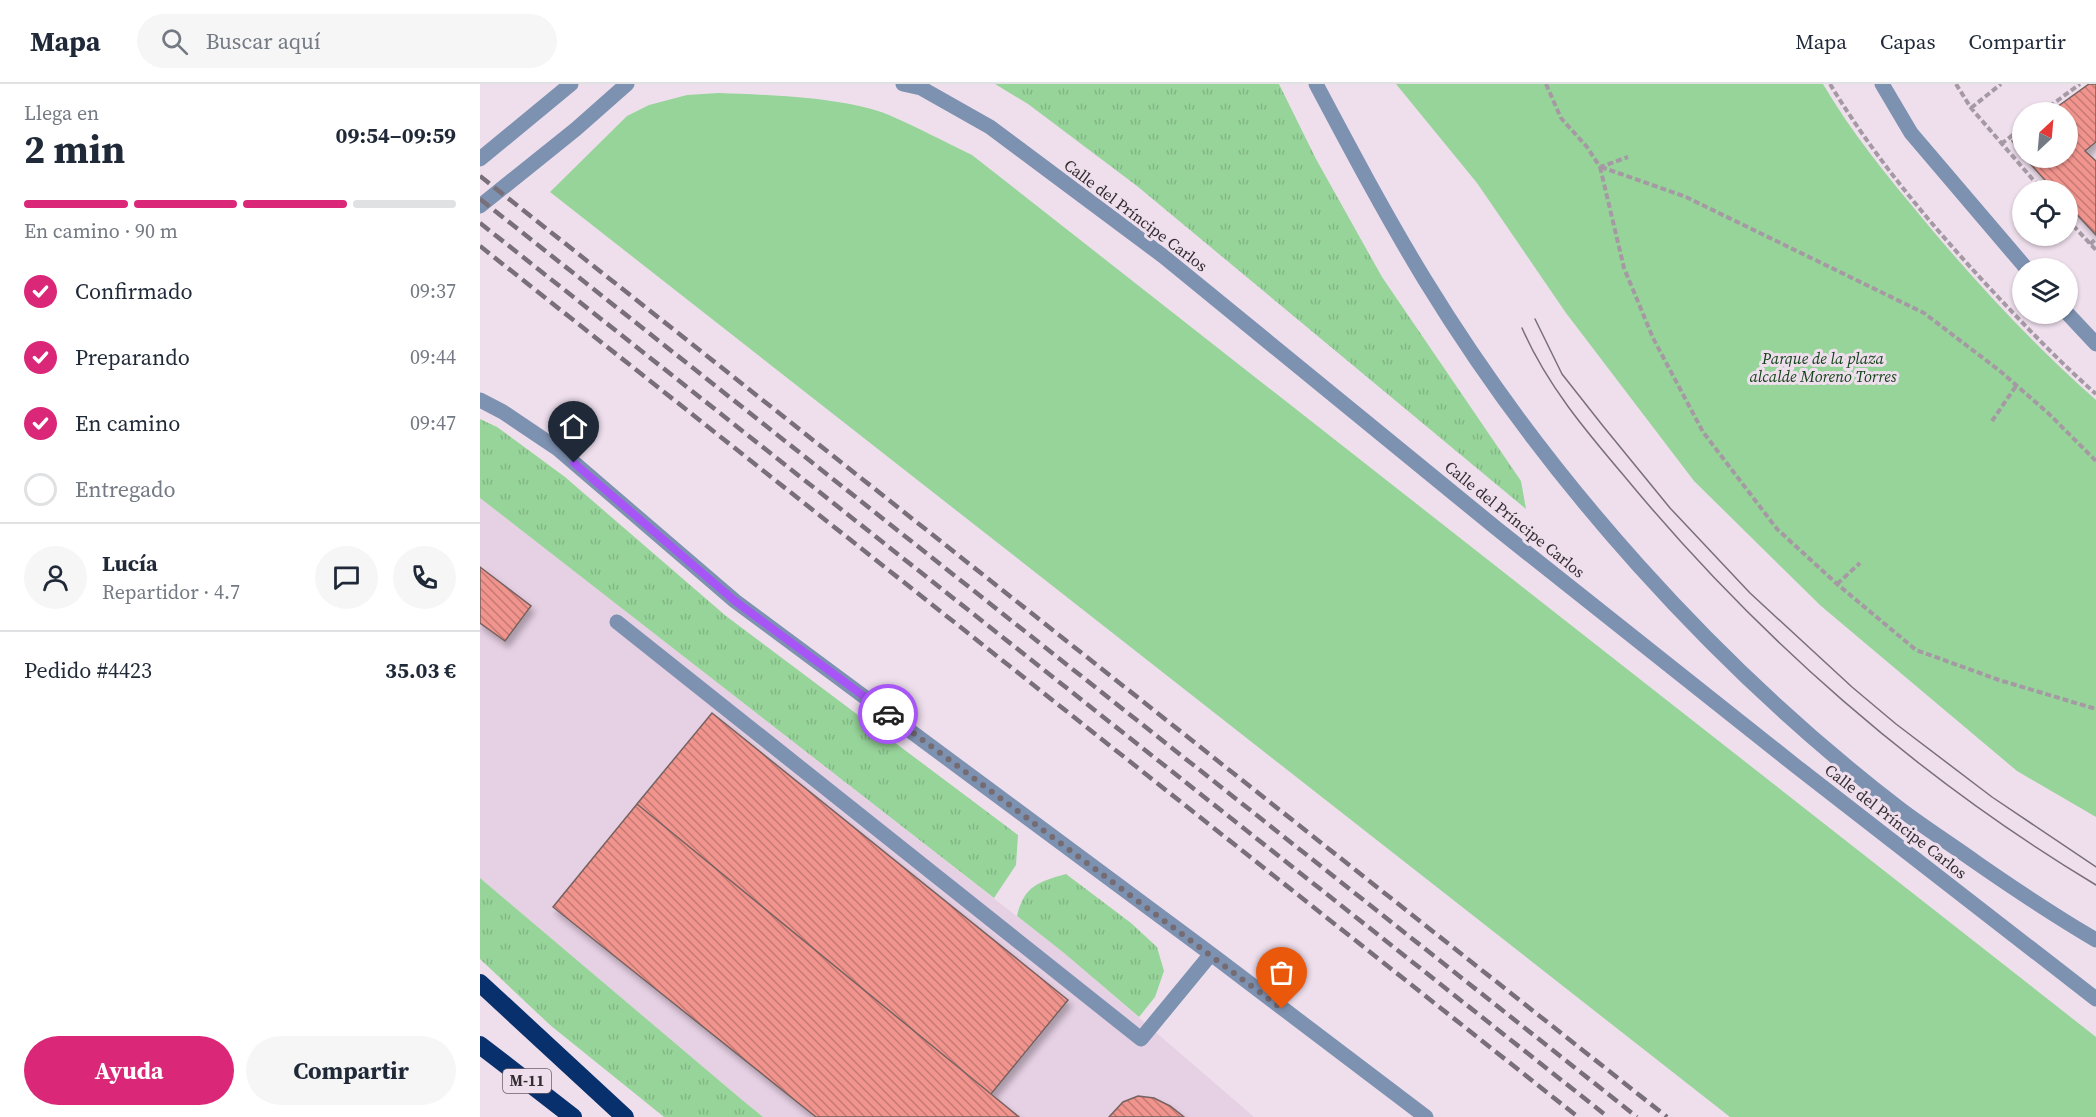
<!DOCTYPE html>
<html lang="es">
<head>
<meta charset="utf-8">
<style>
	:root { --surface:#fff; --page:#f6f6f7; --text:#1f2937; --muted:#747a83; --line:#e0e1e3; --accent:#db2777 }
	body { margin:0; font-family:"Source Serif 4",serif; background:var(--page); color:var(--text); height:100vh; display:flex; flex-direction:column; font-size:22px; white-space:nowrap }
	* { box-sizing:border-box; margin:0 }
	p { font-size:20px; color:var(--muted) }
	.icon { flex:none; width:33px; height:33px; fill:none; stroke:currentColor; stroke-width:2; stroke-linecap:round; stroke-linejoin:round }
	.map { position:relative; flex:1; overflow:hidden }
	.side { display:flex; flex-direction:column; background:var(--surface); width:480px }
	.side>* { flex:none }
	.needle { width:39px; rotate:26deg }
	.tools { position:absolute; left:1532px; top:18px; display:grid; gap:12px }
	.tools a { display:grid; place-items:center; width:66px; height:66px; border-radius:50%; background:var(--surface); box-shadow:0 2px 4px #0004; font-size:30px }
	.pin { position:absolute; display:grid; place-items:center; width:51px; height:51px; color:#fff; margin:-62px -26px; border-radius:50% 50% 50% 0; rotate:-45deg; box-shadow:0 0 6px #0007 }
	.pin .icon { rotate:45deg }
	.courier { position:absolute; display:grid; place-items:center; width:60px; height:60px; margin:-30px; border:4px solid #a855f7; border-radius:50%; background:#fff; color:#222; box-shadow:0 2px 8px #0007 }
	.head em { font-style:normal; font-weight:700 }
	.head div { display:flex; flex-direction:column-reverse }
	.head { display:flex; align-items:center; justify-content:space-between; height:102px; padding:0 24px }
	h1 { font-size:39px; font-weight:700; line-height:45px }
	.bar { display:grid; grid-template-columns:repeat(4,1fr); gap:9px 6px; align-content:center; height:72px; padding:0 24px }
	.bar i { height:8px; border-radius:4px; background:var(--line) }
	.bar .active { background:var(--accent) }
	.bar p { grid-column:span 4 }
	.line { display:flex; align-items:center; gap:15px; padding:0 24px; border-top:2px solid var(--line) }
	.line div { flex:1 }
	.round { display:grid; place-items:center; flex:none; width:63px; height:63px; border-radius:32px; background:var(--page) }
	ol { padding:0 24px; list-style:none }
	li { display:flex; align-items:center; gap:18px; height:66px }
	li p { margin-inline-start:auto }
	li .icon { padding:6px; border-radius:50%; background:var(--accent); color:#fff; stroke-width:4 }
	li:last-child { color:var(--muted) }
	li i { width:33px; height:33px; border:3px solid var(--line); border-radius:50% }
	.button { display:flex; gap:12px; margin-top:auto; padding:12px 24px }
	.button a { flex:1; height:69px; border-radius:36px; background:var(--accent); color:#fff; font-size:24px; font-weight:700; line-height:69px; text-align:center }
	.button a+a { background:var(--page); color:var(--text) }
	header { display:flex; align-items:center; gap:36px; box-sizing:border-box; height:84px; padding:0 30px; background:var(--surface); border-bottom:2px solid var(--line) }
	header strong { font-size:28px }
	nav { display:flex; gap:33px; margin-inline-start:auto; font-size:21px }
	.search { width:420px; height:54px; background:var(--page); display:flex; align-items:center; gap:15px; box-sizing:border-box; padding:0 21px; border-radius:33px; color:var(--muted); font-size:22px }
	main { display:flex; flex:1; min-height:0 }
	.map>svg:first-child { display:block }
</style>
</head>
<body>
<header>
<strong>Mapa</strong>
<div class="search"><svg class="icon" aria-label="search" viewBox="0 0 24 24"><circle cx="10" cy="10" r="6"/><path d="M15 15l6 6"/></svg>Buscar aquí</div>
<nav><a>Mapa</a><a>Capas</a><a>Compartir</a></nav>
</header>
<main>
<section class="side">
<div class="head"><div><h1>2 min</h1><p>Llega en</p></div><em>09:54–09:59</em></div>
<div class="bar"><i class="active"></i><i class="active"></i><i class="active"></i><i></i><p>En camino · 90 m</p></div>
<ol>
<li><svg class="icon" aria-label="check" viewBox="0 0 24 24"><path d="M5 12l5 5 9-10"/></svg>Confirmado<p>09:37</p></li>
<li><svg class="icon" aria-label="check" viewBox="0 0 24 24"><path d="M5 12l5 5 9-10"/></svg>Preparando<p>09:44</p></li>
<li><svg class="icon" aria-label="check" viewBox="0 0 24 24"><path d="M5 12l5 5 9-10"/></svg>En camino<p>09:47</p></li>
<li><i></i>Entregado</li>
</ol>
<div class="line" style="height:108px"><a class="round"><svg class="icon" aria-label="person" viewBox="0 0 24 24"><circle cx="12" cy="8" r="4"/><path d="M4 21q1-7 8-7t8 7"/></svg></a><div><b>Lucía</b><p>Repartidor · 4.7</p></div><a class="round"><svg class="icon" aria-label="chat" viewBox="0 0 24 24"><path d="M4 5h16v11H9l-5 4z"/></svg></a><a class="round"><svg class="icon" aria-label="phone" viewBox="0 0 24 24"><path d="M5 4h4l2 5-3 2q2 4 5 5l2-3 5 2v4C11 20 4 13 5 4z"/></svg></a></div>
<div class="line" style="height:78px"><div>Pedido #4423</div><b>35.03 €</b></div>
<div class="button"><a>Ayuda</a><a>Compartir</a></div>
</section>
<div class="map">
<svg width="1616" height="1033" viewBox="0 0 1616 1033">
	<defs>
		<pattern id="grass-tufts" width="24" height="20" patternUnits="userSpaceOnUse" patternTransform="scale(1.5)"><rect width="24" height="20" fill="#97d49a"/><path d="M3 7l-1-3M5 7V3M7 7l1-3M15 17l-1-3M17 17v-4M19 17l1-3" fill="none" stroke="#83b685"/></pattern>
		<pattern id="building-back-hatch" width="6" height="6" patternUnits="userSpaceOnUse" patternTransform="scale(1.5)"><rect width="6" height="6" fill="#f1948d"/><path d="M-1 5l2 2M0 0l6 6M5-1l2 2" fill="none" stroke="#c47974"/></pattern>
		<filter id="shadow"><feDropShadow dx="3.5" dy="6" stdDeviation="3" flood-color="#0004"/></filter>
	</defs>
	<rect width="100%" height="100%" fill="#efdfed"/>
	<path fill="#e6d0e4" d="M0,414L584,869L774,1033H283L261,1015L0,794Z"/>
	<path fill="url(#grass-tufts)" d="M515,0H799L836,75L902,193L1041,397L1046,425L657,102L548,20Z
		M0,335L17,343L85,393L246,532L538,751L536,781L514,814L0,414Z
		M586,790L651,839L677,863L684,887L675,913L659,933L584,869L537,832C544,802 558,798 586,790Z
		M0,794L261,1015L283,1033H184L70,941L0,875Z"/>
	<path fill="#97d49a" d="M916,0H1343C1371,48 1408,93 1443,135C1497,200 1553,260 1616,316V733L1537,687L1341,522L1214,397L1086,229L997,99Z
		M239,9C288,11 364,13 409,31C437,43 465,58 492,71L1616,953V1033H1250L70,108L147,32L169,21L207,11Z"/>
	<path fill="url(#building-back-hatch)" stroke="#766260" stroke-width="1.5" filter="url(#shadow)" d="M1609,0H1616V58L1605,67L1616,77V151L1587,120V106H1574L1545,74H1587V28H1570Z
		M1542,49V70L1532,57Z
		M0,483L51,522L25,557L0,539Z
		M232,629L588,916L511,1010L157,720Z
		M157,720L511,1010L539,1033H336L73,823Z
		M658,1012L674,1014L690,1022L704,1033H629L643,1018Z"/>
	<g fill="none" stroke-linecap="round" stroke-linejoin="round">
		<path stroke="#a599a3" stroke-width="4" stroke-dasharray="6 3" stroke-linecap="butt" d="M1066,0L1081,34L1107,63L1120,83L1148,73
			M1350,0C1397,78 1457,148 1519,214C1550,247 1582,280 1616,310
			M1476,0L1491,24L1562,106
			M1491,24L1521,0
			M1562,28L1600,0
			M1521,60L1542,44
			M1120,83L1144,184L1173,254L1223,348L1297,445L1357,500L1436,566L1519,596L1616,625
			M1121,83L1206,113L1444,229L1520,287L1568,329L1616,377
			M1587,135L1616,166
			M1610,160L1616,155
			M1512,337L1536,302
			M1357,500L1380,479"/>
		<path stroke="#7d91b0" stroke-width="15" d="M423,0L441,4L510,43L683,172L1016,444L1317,683L1616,915
			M836,0C871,66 906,132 945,196C1066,394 1235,583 1420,725C1445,744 1472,761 1497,779C1536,806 1575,832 1616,856
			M1402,0L1431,49L1546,184
			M0,75L91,0
			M0,122L96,45L147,0
			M1587,229L1616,260
			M0,316L23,328L78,365L255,517L731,870L946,1033
			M137,538L661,955L731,870"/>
		<path stroke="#08306d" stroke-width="18" d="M0,899L145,1033
			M0,961L93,1033"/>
		<path stroke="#796f78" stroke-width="1.5" d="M1055,235L1082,290L1123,342L1190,424L1270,509L1372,603L1416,640L1512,713L1616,783
			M1042,244C1067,301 1105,346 1145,393C1277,553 1438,694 1616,801"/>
		<path stroke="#796f78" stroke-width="4.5" stroke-dasharray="12 6" stroke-linecap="butt" d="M0,92L1187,1033
			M0,115L1157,1033
			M0,139L1128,1033
			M0,162L1098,1033"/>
	</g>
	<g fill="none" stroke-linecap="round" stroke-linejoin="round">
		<path stroke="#756b73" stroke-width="6" stroke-dasharray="0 10.8" d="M408,630L802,925"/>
		<path stroke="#a855f7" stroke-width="8" d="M94,379L255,517L408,630"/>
	</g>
	<g text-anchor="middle" stroke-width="6" stroke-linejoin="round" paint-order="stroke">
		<rect fill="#efdfed" stroke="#6b626a" stroke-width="1.5" x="23" y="985" width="48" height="24" rx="4.5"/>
		<g font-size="15" font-weight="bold" fill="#332d32">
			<text x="47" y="1002">M-11</text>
		</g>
		<g font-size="16" fill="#332d32" stroke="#efdfed">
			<text transform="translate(656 131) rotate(37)" y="6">Calle del Príncipe Carlos</text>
			<text transform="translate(1035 435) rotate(39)" y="6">Calle del Príncipe Carlos</text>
			<text transform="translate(1416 737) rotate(38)" y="6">Calle del Príncipe Carlos</text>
		</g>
		<g font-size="16" font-style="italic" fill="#124319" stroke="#efdfed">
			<text x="1343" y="280">Parque de la plaza<tspan x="1343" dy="18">alcalde Moreno Torres</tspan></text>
		</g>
	</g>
</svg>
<div class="tools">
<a><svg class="needle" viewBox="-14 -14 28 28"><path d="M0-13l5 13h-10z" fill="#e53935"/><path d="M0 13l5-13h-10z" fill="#747a83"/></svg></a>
<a><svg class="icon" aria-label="locate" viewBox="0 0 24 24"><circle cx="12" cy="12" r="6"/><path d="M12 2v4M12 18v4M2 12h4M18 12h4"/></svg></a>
<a><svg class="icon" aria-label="layers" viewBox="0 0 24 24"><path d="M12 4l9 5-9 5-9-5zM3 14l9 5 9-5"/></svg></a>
</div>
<div class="pin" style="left:802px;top:925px;background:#ea580c"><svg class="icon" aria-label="bag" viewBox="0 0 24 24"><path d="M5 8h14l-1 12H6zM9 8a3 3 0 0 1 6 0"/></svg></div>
<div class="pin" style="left:94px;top:379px;background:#1f2937"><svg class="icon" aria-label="home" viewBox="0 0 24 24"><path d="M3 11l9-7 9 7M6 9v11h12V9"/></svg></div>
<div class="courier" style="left:408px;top:630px"><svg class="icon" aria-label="car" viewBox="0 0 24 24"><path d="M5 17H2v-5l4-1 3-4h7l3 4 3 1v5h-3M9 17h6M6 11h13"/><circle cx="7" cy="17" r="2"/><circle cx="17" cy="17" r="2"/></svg></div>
</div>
</main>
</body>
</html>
